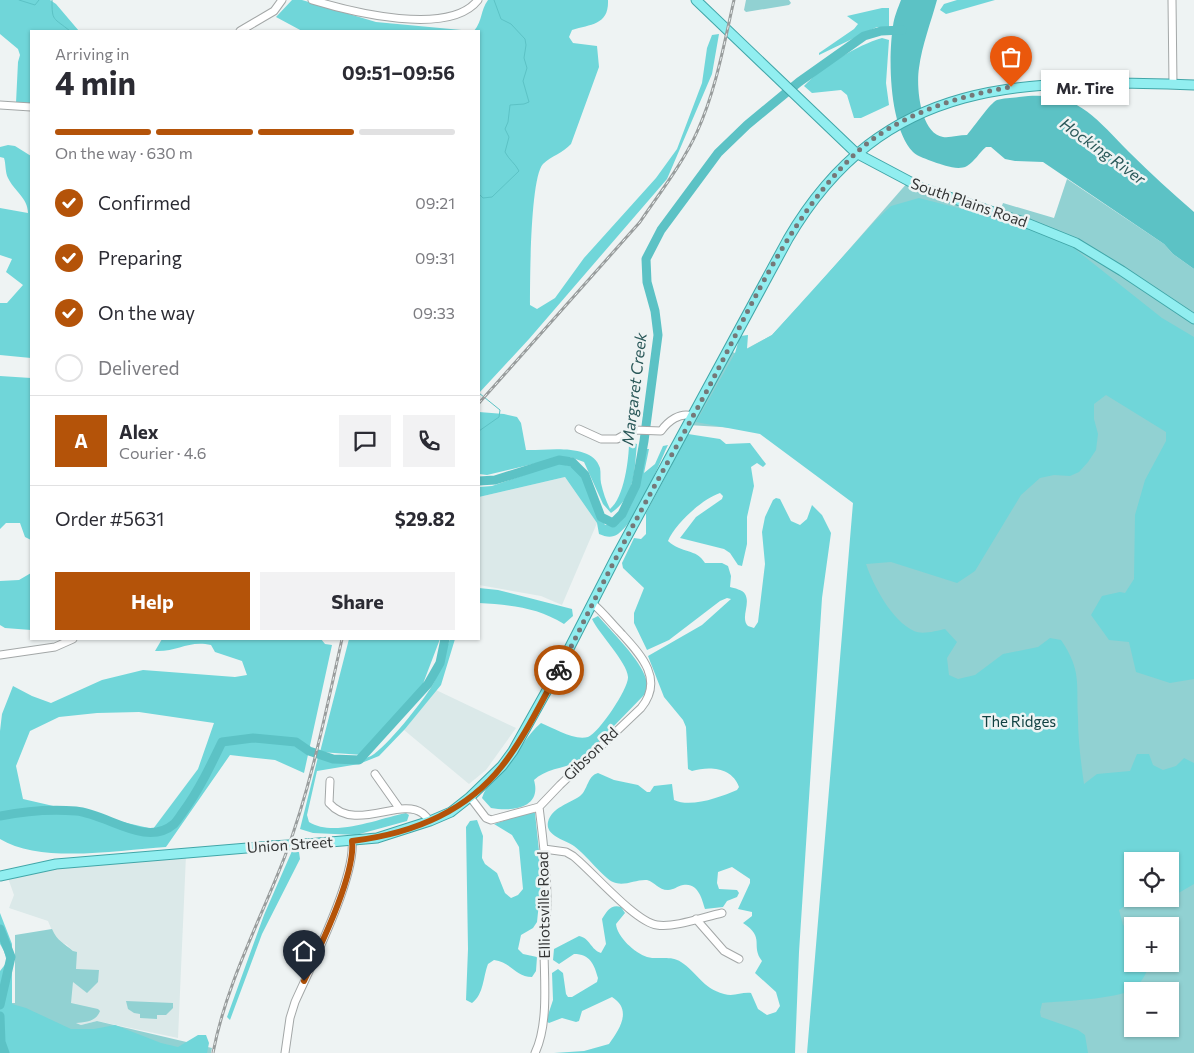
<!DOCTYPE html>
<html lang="en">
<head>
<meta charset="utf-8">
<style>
	:root { --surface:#fff; --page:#f2f2f3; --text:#2b2b33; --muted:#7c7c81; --line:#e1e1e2; --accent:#b45309 }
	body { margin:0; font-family:Commissioner,sans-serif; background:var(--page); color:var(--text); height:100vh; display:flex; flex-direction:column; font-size:19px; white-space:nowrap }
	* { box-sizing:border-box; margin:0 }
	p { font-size:16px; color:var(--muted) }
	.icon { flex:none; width:28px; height:28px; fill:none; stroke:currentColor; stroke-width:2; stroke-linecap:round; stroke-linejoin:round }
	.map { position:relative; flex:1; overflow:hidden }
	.panel { position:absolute; left:30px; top:30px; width:450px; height:610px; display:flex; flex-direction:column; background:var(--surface); border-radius:0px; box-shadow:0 1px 4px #0004 }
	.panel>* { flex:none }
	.controls { position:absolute; left:1124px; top:852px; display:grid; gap:10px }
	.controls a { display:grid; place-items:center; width:55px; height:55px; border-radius:0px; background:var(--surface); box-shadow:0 1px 4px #0004; font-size:25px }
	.pin { position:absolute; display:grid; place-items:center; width:42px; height:42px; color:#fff; margin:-51px -21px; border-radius:50% 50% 50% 0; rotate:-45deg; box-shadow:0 0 5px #0007 }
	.pin .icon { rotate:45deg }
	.courier { position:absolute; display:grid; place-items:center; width:50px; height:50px; margin:-25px; border:4px solid #b45309; border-radius:50%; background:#fff; color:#222; box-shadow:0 1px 6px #0007 }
	.bubble { position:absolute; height:35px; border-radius:0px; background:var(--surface); box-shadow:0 1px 4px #0004; font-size:16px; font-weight:700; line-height:35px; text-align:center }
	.summary em { font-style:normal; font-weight:700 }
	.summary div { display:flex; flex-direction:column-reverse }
	.summary { display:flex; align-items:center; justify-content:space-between; height:85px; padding:0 25px }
	h1 { font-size:32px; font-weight:700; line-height:38px }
	.bar { display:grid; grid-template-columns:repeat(4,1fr); gap:8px 5px; align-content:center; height:60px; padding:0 25px }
	.bar i { height:6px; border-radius:4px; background:var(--line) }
	.bar .active { background:var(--accent) }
	.bar p { grid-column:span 4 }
	.line { display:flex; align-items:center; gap:12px; padding:0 25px; border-top:1px solid var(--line) }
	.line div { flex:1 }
	.round { display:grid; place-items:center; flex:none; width:52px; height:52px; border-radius:0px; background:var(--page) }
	ol { padding:0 25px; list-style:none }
	li { display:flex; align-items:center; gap:15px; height:55px }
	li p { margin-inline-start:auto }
	li .icon { padding:5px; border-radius:50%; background:var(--accent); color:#fff; stroke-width:4 }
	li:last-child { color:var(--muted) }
	li i { width:28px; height:28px; border:2px solid var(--line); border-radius:50% }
	.primary-button { display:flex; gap:10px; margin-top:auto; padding:10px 25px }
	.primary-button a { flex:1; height:58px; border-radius:0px; background:var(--accent); color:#fff; font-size:20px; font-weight:700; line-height:58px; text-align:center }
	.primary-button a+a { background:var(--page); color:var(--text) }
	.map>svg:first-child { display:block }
</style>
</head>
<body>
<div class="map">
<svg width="1194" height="1053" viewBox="0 0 1194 1053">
	<rect width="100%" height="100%" fill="#eef3f3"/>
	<path fill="#dbe9e9" d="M565,477L597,523L562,605L541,596L479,585V497Z
		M436,690L516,728L486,770L469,784L404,730Z
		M186,855L178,1038L97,1021L81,1025L66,1019L73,951L67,945L56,940L48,921L9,908L14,895L8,878L29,871Z"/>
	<path fill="#91d1d2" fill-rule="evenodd" d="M746,0H789L791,3L789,5L746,12L744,10Z
		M1067,179L1164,244L1173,254L1194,269V1053H819L865,436L688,425L728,350L735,353L746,349L772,335L810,294L908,182L999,214L1003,203L1054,218ZM1132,861H1170V899H1132ZM1132,926H1170V964H1132ZM1132,991H1170V1029H1132Z
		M52,929C57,941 64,943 73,951L77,952L76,969L99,970L98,982L87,993L73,982L71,1003L98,1009L100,1011C96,1022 85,1022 76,1023L81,1025L97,1021L212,1048L211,1053H1L0,1003H15V935Z
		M126,1001L173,1003V1008L166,1015H157V1019L140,1018V1014L134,1013L128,1009Z"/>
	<path fill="#70d6d9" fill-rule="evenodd" d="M0,0H50L56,4L79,31H31L30,103H16L18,62L20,55L18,49L0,34Z
		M292,0H302L376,22L472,31H302L276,17Z
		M488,0H608C609,25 591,24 572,30L569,37L573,43L597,46L599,67L571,144C563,153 551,156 543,164C530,178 530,282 530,305L537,309L555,298L584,258L656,178L677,149L702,83L707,48L712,35L719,34L712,74L667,179L529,339L479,393V31H474C483,20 480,11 488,0Z
		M957,0H995L946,14L940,10L944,4Z
		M882,8H889V28L877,27L819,55V53L854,29L858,24L847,16Z
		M882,38L889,40L886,83L889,105L861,118H854L847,95L841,90L812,93L804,86C822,67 857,45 882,38Z
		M8,145L15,146L31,156V358L0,355V303H7L23,285L6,272L12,259L0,255V208L28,213C28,198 14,191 8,178C5,172 6,164 4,158L0,157V147Z
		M919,198L993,217L1046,234L1070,245L1162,318L1194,337V679L1170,683L1136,672L1129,642L1109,640L1091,615L1102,596L1120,592L1125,593L1134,579L1135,515L1145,480L1166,441V432L1106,395L1094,404V419L1098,434L1096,450L1088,462L1079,472L1070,476L1054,475L1040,478L1021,495L975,571L957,583L891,562L866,564C873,585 892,621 914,631C922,635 936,631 945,629L957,642L947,658L949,675L958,679L975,675L1003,654L1038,647L1050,638L1061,640C1082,671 1076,684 1078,718C1078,740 1081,763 1084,784L1097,774L1130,771L1137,754H1149L1153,765L1163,770L1176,766L1184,758L1194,763V884L1170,898V861H1132V899H1169L1155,903H1129L1119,910L1123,925L1132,932V964H1149C1148,971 1140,986 1132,990C1116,999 1062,1001 1042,1003L1040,1012L1041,1017L1078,1030L1085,1035L1088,1053H807L853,503L760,434L696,422L735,353L740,336L748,335L747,349L772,335L876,220L891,206Z
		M0,376L31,378V540L25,537L20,523H6L0,529Z
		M479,412L504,414L517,417L521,423L526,450C545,451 592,442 600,468C601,473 600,478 601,483C603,492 606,501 610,509C624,498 629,459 629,442L637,444C634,471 636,496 611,513L603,504L584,462L570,457H562L487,475L479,474Z
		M688,434L720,439L726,444L750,443L766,464L763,467L757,463L751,467L754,486L747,517V544L742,566L738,565L730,553L724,549L680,538L696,517L722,499L723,496L720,493C702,499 675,524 668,541C682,554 696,548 705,563H722L728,566L731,576L730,587C734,588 743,590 745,594C751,604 740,618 748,626L754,628L758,622L765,564L762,532L765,517L773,500L776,498L780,499L791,521L800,525L807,519L812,505L822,515L831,533L822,598L799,952L795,1053H554L584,1051L609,1044C619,1030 633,1010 612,997L582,1011L579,1021L576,1022L562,1018L549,1023L546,1021L553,1000L552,973L558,969L563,973L566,994L568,997H572L597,982L598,978C594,964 590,954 574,954L559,964L553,960L554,949L579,936C590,938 591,950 601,953L606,944L602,919C607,911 611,904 621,907L625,913L616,924C617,937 635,953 647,957C658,960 671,955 681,962C697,972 702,988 724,994C734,997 741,992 751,993L758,1009L767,1015L776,1012L780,1006L776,992L755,973L762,961C750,945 766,938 743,923L752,916V912L738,909L750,883V879L732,867L718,872L717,883L719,889L737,890L739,893L737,897L727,901L723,907L705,909C702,899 698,882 683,885C677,886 674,890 668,890C658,890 655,882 647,880C636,879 624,887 613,882C605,879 585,854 574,846C566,840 545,836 548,822C552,807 569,804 580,796C588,790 587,776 598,773L614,780L638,785L647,792H650L654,786L672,784L674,800C691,808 721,797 737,790L739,787C732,767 709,766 692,771L688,769L686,727L683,720L664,697L648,656L702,625L731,599L727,598L720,601L669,640L647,650L634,623V613L644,588L623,568L622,563L634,538L641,539L646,534V513Z
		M668,445C657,468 638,519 618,534C612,538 606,537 599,534L597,523L565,477L479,497V487L492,486L559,463L573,467L581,475L605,525C610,525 616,525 620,522C637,504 640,472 645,449H649L644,473L655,464L663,446Z
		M31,573V630L5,628L0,625V581L19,580Z
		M479,588L498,590L572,609L573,616L564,624C537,607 510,605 479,603Z
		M598,616C611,631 641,660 646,679C648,684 646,689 645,694L580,761C565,768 545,769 534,780C542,808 513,812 491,808L482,798C486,784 499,774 508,763C520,750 528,734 541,723C554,728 574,741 588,737C599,733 629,688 628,677C627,662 599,634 592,619Z
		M162,639H321L325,644L332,645L304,773L275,760L230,755L166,847C119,850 40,864 0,839V731L2,714L13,686L32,696L51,703L102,680L143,670L235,677L247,675L242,661L215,652L211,645C188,640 178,652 155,651ZM139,712L214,723L198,769L153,829L23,799L16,766L30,731L59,717L97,713Z
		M349,639H440L421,689L363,755L320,752Z
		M450,639H455L441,685L405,729L379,756L359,764L317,771L307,815L309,822C334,838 380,818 406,813L409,815L407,821L356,835L313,833L300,829L318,757C333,757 358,763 371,756C387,747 422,702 432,686C440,672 444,654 450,639Z
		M528,813H535L541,870V884L537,922L533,928L521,935L518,949L523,954L537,957L536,971L532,977C516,977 511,962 494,960L488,964C483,977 484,994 472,1003L466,1000L468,949L466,827L470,821L477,820L483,836L482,858L485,864L497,873L505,893L511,898L518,895L523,889L519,847L512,835L494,824Z
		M292,851L299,852L300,859L262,934L230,1020L227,1017L264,915Z
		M0,913L12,944V1004L26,1008L71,1029H94L115,1025L161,1043L178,1047L198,1035H206L209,1043L207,1053H0V971L7,962L4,951L0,944Z"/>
	<path fill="#5cc2c5" d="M901,0H937C931,22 922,45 919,68C916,86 920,133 943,137C950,138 959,135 967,135C974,127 990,103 997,100C1003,98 1012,98 1019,97C1077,90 1093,116 1129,152C1150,173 1172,193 1194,212V269L1173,254L1164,244L1043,162L1015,161L1005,159L991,147H986C979,153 975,161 967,166C958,171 943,165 934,162C927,159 918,157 913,152C889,127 888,58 893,26C894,17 898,8 901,0Z"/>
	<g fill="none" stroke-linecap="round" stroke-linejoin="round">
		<path stroke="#5cc2c5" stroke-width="1" d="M19,0L35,5L39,0
			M52,0C52,22 53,17 70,31
			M479,194L483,198L492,197L519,171C515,163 509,160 505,152L509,137L505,129L508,122L510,105L524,104L529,102L523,81L527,68L524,58L526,45L525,39L511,24L501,19L494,0
			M479,393L500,410L499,417L479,431"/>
		<path stroke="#5cc2c5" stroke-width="9" d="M479,481L495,480L559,460L572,462L585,475L601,517L613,523L622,514L636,485L644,441L658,335L655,311L647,282L646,259L661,230L718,153L747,125L799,82L864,36L881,31L902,30
			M0,816C25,811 51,809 76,811C108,814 146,848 174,824C177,821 180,816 183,812C199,790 210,767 222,742L253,738L296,742L309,751L333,759L359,760L428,684L440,663L445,639
			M0,929L11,957L0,1005
			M0,1016L1,1042L5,1053"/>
		<g stroke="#a3a7a7" stroke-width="9">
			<path id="minor" d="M312,0C351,12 449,37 478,0
				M1172,0L1173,84
				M240,31L274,11L282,0
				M0,105L31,107
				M579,429L601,439H617L633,430L661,431C668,421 680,412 692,416
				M0,655L55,647L73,639
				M375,774L399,808
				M330,781L329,803C355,833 400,797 422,813C425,815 428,819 430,821
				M470,797L486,818L491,820L539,807
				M539,807L560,785L641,708C665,679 640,654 620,632C611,623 603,612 593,604
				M544,849L566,852L573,856C592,871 635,922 657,925C674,928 704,917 722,913
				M696,919L724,951L739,959
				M285,1053L290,1018L295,1002C311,966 356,877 352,841
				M535,1053C549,1024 544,979 544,948C544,932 547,917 547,902C547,870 543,838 539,807"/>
		</g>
		<g stroke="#41a6a8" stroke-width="11">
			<path id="major" d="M696,0L856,153L922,188L1029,224L1076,243L1122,271L1194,319
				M307,844L377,838L430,821L451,812L470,797L502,766L513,751L556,674L616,557L788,239C884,75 1025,79 1194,85
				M0,876L56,864L271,846"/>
		</g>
		<use href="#minor" stroke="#fff" stroke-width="7"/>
		<use href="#major" stroke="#91eef0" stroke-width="9"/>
		<g stroke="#999d9d" stroke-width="3">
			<path id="rail" d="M479,403L640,222C659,194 683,163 697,132C716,90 724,44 734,0
				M213,1053C226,984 260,921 285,856C311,787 326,711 342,639"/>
		</g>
		<use href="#rail" stroke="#eef3f3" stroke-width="1" stroke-dasharray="4" stroke-linecap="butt"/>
		<g stroke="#41a6a8" stroke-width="11" stroke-linecap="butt">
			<path id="major-bridge" d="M271,846L307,844"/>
		</g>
		<use href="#major-bridge" stroke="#91eef0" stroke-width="9"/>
	</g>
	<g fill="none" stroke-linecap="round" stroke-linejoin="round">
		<path stroke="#757878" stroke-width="5" stroke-dasharray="0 9" d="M559,670C579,632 597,594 617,556C647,498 680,441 711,383C753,303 790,216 856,153C895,116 960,95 1011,87"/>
		<path stroke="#b45309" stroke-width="6" d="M304,981C319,949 356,874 352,841C410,834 465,813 502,766C525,737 541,702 559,670"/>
	</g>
	<g text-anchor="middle" stroke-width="5" stroke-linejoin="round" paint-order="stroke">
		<g font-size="15" fill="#343636" stroke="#eef3f3">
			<text transform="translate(969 203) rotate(19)" y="5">South Plains Road</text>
			<text transform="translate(591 754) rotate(-44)" y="5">Gibson Rd</text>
			<text transform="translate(290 845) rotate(-4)" y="5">Union Street</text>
			<text transform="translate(544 905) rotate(-91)" y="5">Elliotsville Road</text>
		</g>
		<g font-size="15" fill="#114142" stroke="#eef3f3">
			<text x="1019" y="727">The Ridges</text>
		</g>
		<g font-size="16" font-style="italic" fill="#2a5859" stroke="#eef3f3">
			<text transform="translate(1103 151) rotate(36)" y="6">Hocking River</text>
			<text transform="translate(634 389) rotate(-83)" y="6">Margaret Creek</text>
		</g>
	</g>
</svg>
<div class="controls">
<a><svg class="icon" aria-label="locate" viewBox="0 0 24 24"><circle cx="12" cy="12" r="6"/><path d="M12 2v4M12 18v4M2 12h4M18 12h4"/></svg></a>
<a>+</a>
<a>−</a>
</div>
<div class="pin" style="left:1011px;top:87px;background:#ea580c"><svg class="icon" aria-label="bag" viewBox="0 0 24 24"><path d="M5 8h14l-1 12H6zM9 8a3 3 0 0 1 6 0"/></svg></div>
<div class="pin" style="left:304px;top:981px;background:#1f2937"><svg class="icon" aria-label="home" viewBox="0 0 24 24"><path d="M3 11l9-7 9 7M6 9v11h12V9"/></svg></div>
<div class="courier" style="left:559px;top:670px"><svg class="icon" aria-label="bike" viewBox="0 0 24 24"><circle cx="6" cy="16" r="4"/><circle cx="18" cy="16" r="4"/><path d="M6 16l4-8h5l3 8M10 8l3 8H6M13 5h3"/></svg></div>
<div class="bubble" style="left:1041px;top:70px;width:88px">Mr. Tire</div>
<section class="panel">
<div class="summary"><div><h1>4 min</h1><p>Arriving in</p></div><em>09:51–09:56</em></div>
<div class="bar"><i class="active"></i><i class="active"></i><i class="active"></i><i></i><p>On the way · 630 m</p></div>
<ol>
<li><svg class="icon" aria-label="check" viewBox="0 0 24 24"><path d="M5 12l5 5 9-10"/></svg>Confirmed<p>09:21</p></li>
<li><svg class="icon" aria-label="check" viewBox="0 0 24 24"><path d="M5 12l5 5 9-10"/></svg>Preparing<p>09:31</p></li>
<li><svg class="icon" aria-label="check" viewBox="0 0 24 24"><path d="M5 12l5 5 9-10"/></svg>On the way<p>09:33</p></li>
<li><i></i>Delivered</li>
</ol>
<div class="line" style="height:90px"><b class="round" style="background:var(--accent);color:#fff">A</b><div><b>Alex</b><p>Courier · 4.6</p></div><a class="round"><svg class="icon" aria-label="chat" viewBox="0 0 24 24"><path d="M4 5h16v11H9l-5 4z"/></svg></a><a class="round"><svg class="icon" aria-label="phone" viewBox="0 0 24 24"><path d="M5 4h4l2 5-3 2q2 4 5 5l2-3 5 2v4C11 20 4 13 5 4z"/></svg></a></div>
<div class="line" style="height:65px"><div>Order #5631</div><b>$29.82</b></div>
<div class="primary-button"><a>Help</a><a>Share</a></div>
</section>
</div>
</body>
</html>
